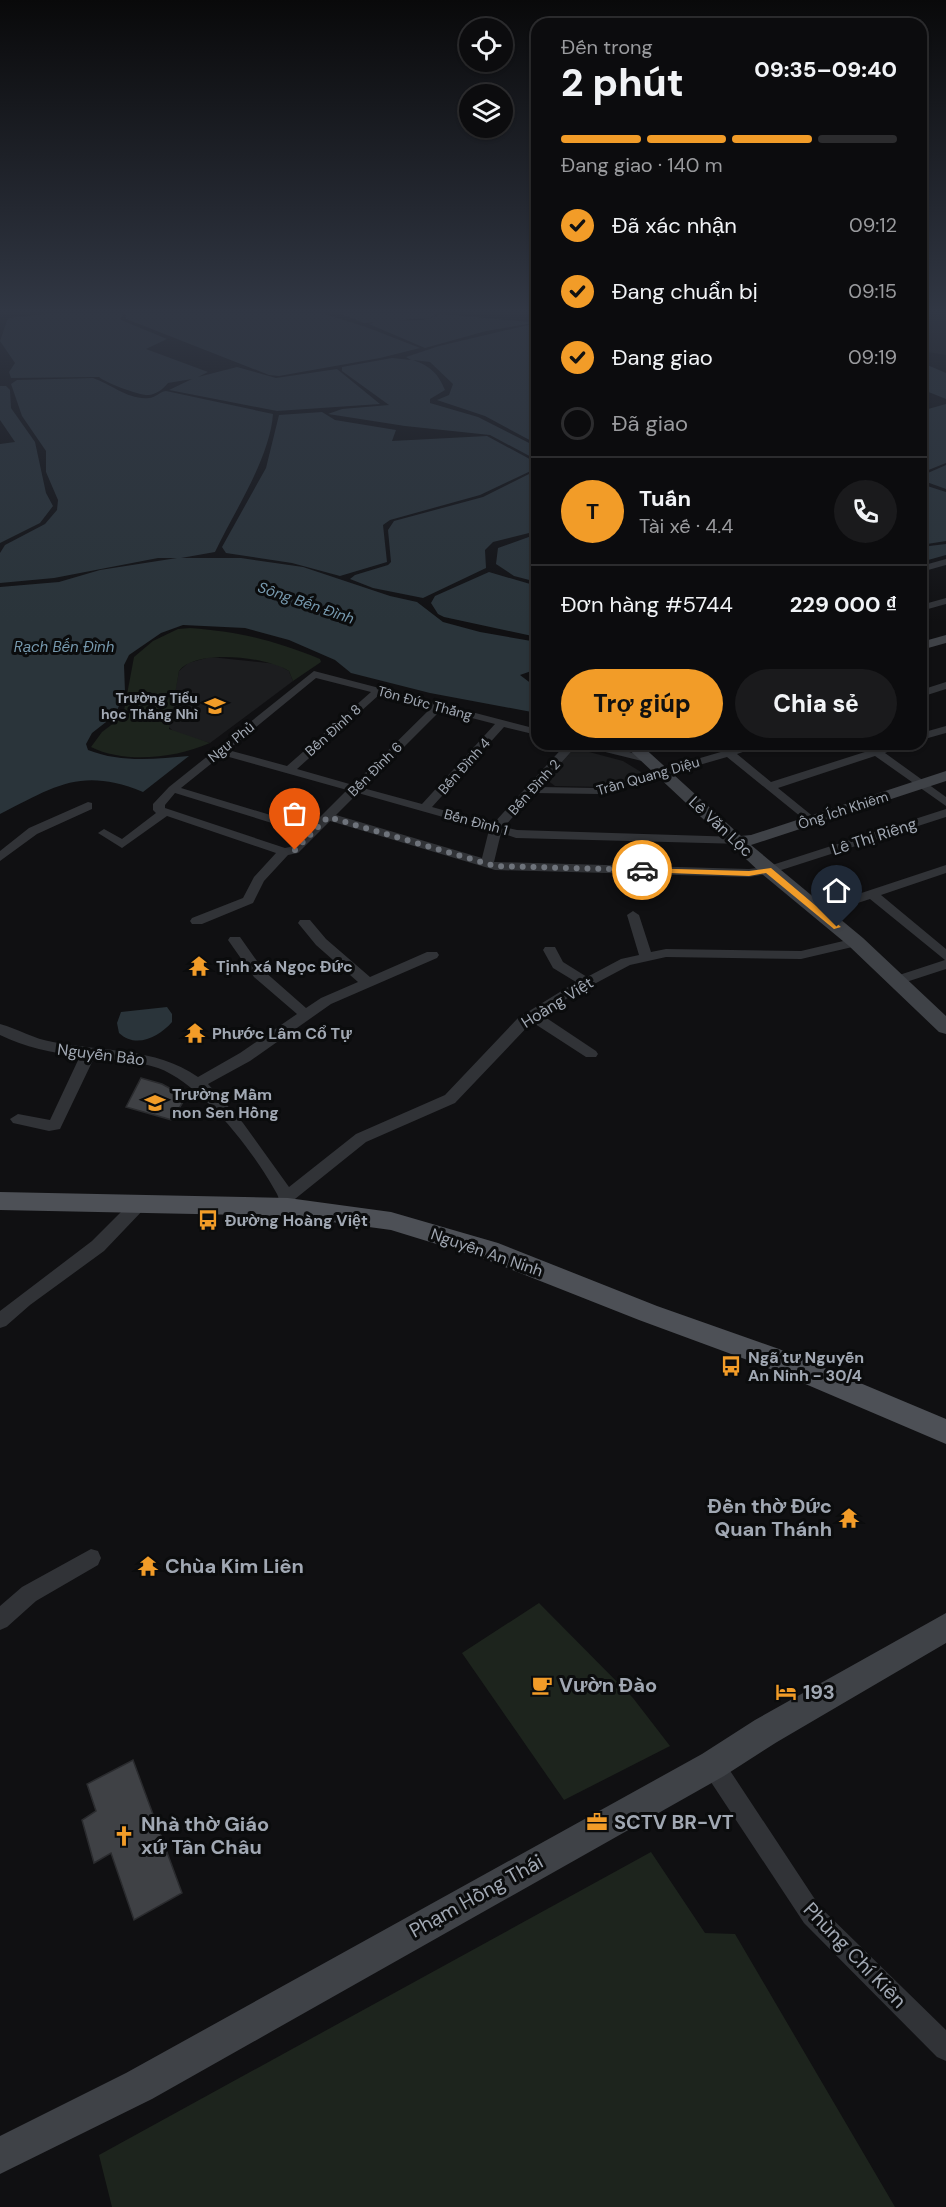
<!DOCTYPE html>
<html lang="vi">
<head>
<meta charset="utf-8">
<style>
	:root { --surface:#0c0c0e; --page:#1a1a1c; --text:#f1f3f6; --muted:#9a9b9e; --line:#2c2c2e; --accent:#f29c28 }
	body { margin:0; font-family:"DM Sans",sans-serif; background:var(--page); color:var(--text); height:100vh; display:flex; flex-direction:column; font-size:22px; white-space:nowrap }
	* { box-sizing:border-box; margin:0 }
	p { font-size:20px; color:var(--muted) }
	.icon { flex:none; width:33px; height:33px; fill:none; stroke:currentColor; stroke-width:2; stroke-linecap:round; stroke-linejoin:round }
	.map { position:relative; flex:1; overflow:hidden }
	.drawer { position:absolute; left:531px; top:18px; width:396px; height:732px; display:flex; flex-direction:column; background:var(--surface); border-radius:18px; box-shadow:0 2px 4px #0004,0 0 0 2px var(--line) }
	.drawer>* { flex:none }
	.fabs { position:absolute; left:459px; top:18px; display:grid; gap:12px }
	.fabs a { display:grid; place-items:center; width:54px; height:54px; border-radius:50%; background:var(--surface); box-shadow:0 2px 4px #0004,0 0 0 2px var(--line); font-size:30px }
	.pin { position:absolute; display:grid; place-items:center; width:51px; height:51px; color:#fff; margin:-62px -26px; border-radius:50% 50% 50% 0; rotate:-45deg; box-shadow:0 0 6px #0007 }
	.pin .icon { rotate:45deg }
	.courier { position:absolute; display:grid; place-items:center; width:60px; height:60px; margin:-30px; border:4px solid #f29c28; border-radius:50%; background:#fff; color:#222; box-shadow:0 2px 8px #0007 }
	.overview em { font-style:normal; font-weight:800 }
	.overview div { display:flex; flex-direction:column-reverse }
	.overview { display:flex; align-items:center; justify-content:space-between; height:102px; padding:0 30px }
	h1 { font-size:39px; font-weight:800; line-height:45px }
	.bar { display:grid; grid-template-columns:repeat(4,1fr); gap:9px 6px; align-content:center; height:72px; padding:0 30px }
	.bar i { height:8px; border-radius:4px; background:var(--line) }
	.bar .current { background:var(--accent) }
	.bar p { grid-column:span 4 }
	.line { display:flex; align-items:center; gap:15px; padding:0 30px; border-top:2px solid var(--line) }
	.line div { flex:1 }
	.round { display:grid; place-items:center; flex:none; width:63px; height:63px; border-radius:32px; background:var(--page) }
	ol { padding:0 30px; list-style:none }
	li { display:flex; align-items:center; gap:18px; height:66px }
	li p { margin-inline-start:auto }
	li .icon { padding:6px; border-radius:50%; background:var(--accent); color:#111; stroke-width:4 }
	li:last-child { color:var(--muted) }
	li i { width:33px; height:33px; border:3px solid var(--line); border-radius:50% }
	.action { display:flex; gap:12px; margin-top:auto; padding:12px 30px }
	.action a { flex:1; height:69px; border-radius:36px; background:var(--accent); color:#111; font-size:24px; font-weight:800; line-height:69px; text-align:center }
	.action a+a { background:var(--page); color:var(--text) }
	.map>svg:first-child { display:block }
</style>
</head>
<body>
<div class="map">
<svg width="946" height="2207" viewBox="0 0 946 2207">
	<rect width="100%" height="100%" fill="#101012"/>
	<path fill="#1c1d1f" d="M921,313H946V355L921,351Z
		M210,657L277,664L289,671L293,681L210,743L175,733L169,727V722L179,671L188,663Z
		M574,748L623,761L641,772L639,776L605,787L555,786L547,780Z"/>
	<path fill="#1d241d" d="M190,628C241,632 272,640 320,659L321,662L293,681L289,671C267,657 196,648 179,671L169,729L210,743C176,758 125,764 91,747L102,732L123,716L134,657L153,641L178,629Z
		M539,1603L633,1698L670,1746L564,1800L462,1653Z
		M651,1852L705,1933L735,1934L895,2207H112L99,2155Z"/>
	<path fill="#2a343a" d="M56,313H122L121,320L167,339L146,349L208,372L198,377L237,367L276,378L337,369L380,404L277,411L169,390L192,379L168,383C163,389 157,394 149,395C140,396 106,383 99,377L11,378L9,372L15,363L0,341L8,318Z
		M126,313H321L366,327L420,348L380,358L279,376L269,375L139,324L126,319Z
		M338,313H436L437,314L430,318L364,323Z
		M441,314L529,322L533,323L486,331L425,348L369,324C393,316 418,326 441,314Z
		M537,323V444L485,416L437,400L449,395L453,384L430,362L413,360C430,366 438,373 445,390L430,399V403L478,417L537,447V460L490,435L405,426L328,414L342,409L389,405L342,371V367L392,358L411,360L406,357L439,346Z
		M925,364L946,373V399L921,389V366Z
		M93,378C111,384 128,400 149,398C155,398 159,392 166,391L273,414C270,458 234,512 215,552L181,558H241L303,567L390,596L417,602L443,622L480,632L537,642V669L520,675L537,688V713L430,693L351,673L335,660L289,640L245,628L183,625L161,633L129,655L124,665L125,692L115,715L92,733L86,744L88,750C121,763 155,759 189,756L143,792C81,767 56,786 0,814V587L59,582L100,570L177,558H158L54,578L0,583V553L5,545L45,524L57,510L58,500L46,472V451L22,416L11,384L17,380Z
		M0,386H6L10,390L11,408L35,442L46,493L53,506L40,523L0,543V444L15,442L0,420Z
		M946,404V463L921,473V411Z
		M322,412L335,420L396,430L392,441L487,436L537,463V468L480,495L390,520L383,525L387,562L340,576L292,563L226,553L222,547L266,468L279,415Z
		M946,465V489L921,480V476Z
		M537,470V531L493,542L485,550L486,568L423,598L373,588L350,579L355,575L388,565L391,562L388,530L394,521L483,497Z
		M921,484L946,492V541L921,545Z
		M537,534V582L514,576L496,564L498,548Z
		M946,544V555L921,562V547Z
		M489,572L537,586V637L444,617L438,614L431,603L435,596Z
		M167,1007L172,1014V1022C159,1037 136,1049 119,1033L117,1023L121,1012Z"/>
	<path fill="#3f4145" stroke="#2a2b2e" stroke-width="1.5" d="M141,1078L162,1084L186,1097L172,1120L126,1107Z
		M133,1760L182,1893L134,1920L111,1853L94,1863L82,1820L96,1811L87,1784Z"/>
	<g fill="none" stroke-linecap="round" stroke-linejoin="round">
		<path fill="#313337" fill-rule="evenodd" d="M946,559V565L921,572V566Z
			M946,598V604L921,611V605Z
			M314,671L537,729V735L504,727L432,807L493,824L566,744H596L654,758L656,760L650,763L577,745L540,787L598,788L748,744H766L737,754L771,782L868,751L860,744H873L878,748L890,744H907L885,753L946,797V806L875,756L778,788L815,818L817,821L811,825L727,757L599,794L534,793L504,827L517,830L739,837L743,838V844L516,838L501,833L494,862H496L749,869L766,867L946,809V817L772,873L749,877L495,870L330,821L298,853L288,855L264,881L253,903L202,924H192L190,921L192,918L243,898L254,877L276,853L167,816L122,848L98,833L104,829L122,839L156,813L153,810V804L169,787ZM316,678L371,692L287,766L228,750ZM380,694L431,708L353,785L297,769ZM441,710L495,724L422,804L363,788ZM222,755L347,790L310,827L181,788ZM175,793L304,833L290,847L285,848L165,808V805ZM358,793L489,830L482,858L336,815Z
			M946,682V689L921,697V690Z
			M946,726V733L921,740V733Z
			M88,802L92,803V809L37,834L0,861V851L29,828Z
			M946,865V873L881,895L946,949V969L900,984H890L888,981L890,978L945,960L870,899L818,916L812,912L813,909Z
			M633,911L639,915L651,952L666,949L801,951L856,938L863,942L861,945L801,959L666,957L630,965L566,999L542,1015L596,1051L598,1054L596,1057H586L532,1022L455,1103L366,1142L295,1199L294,1211H282C279,1206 280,1200 277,1194C255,1153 202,1084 158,1068C138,1061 115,1060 94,1058L60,1129L49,1131L13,1123L10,1119L18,1114L50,1120L80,1056C52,1053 25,1047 0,1035V1024C18,1029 34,1039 53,1042C102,1052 155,1047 198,1077L240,1053L297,1014L254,977L228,940L230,937H240L264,971L306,1008L321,998L358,982L316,945L298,923L300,920H310L326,939L370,977L427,952H437L439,955L437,958L331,1004L250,1061L208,1084L243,1123L289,1187L356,1134L445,1095L518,1018L576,982L553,968L543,950L545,947H555L563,962L587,977L621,959L639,955L627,915Z
			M139,1198L145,1200L147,1204L145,1208L104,1251L30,1305L6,1326L0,1328V1311L92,1241L133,1200Z
			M91,1549L98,1551L101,1558L98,1565L36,1601L7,1627L0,1630V1606L22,1587Z
			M713,1754L721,1757L820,1907L946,2030V2061L937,2057L804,1923L705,1773L702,1765L705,1757Z"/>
		<path fill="#3f4247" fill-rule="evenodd" d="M946,635V643L921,650V642Z
			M623,744H640L741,836L751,835L946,771V781L751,845L863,938L946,1016V1034L939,1032L849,946L762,874Z
			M946,1613V1643L777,1742L724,1776L152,2099L0,2174V2136L126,2073L702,1754L755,1720Z"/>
		<path fill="#4d5056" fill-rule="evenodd" d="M0,1192L288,1198L391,1212L498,1243L657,1306L779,1349L946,1419V1444L761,1365L639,1320L482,1258L391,1230L288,1216L0,1210Z"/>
	</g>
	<linearGradient id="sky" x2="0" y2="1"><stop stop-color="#09090a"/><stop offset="0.5" stop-color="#313744"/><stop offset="1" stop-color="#313744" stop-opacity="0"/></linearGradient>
	<rect width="946" height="622" fill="url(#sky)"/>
	<path fill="#f29c28" d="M639,868L749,871L771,868L841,927L834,929L766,873L749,876L642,872Z"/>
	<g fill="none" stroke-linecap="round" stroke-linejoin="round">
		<path stroke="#6e737b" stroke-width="6" stroke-dasharray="0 10.8" d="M295,850L328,817L495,866L642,870"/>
	</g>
	<defs>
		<g id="school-bare" transform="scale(1.62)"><path d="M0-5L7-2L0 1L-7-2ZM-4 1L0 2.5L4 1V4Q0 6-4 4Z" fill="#f29c28" stroke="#0b0c0d" stroke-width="2.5" paint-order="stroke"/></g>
		<g id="temple-bare" transform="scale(1.62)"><path d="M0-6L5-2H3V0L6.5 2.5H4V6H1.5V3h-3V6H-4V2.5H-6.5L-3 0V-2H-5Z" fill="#f29c28" stroke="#0b0c0d" stroke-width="2.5" paint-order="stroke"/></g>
		<g id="bus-bare" transform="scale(1.62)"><path d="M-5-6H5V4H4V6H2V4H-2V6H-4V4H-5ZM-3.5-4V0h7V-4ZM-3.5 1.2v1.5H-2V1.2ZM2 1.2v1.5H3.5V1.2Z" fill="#f29c28" stroke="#0b0c0d" stroke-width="2.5" paint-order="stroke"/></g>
		<g id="cafe-bare" transform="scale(1.62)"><path d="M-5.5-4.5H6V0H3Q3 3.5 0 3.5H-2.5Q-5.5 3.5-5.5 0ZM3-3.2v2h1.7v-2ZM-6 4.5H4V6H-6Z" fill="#f29c28" stroke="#0b0c0d" stroke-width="2.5" paint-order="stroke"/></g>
		<g id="hotel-bare" transform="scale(1.62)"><path d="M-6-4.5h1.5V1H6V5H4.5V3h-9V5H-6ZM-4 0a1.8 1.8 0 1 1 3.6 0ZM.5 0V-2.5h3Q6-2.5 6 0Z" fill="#f29c28" stroke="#0b0c0d" stroke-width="2.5" paint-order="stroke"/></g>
		<g id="office-bare" transform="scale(1.62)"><path d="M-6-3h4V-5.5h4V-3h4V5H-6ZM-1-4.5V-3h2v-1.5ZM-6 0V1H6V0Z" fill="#f29c28" stroke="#0b0c0d" stroke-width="2.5" paint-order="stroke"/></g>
		<g id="church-bare" transform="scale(1.62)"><path d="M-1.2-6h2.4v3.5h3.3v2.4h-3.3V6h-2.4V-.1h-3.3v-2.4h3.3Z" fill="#f29c28" stroke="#0b0c0d" stroke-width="2.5" paint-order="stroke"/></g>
	</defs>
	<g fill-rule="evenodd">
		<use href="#school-bare" x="215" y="706"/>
		<use href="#temple-bare" x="199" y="966"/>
		<use href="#temple-bare" x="195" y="1033"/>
		<use href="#school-bare" x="155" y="1103"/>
		<use href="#bus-bare" x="208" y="1220"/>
		<use href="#bus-bare" x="731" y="1366"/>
		<use href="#temple-bare" x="849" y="1518"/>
		<use href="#temple-bare" x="148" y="1566"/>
		<use href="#cafe-bare" x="542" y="1685"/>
		<use href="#hotel-bare" x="786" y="1692"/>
		<use href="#office-bare" x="597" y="1822"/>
		<use href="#church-bare" x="124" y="1836"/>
	</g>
	<g text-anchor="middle" stroke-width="6" stroke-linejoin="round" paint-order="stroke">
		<g font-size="14" font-weight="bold" fill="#a1a8b3" stroke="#0b0c0d" text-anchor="end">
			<text x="198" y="703">Trường Tiểu<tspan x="198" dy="16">học Thắng Nhì</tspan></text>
		</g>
		<g font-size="14" fill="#a1a8b3" stroke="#0b0c0d">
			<text transform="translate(425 703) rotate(15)" y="5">Tôn Đức Thắng</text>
			<text transform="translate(333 730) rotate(-42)" y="5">Bến Đình 8</text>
			<text transform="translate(231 742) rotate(-39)" y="5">Ngư Phủ</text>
			<text transform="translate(464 766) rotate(-48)" y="5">Bến Đình 4</text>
			<text transform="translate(375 769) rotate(-45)" y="5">Bến Đình 6</text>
			<text transform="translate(648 776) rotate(-16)" y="5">Trần Quang Diệu</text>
			<text transform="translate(534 787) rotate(-48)" y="5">Bến Đình 2</text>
			<text transform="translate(843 810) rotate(-18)" y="5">Ông Ích Khiêm</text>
			<text transform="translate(476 822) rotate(15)" y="5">Bến Đình 1</text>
		</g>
		<g font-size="15" font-style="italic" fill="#779aaf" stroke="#0b0c0d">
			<text transform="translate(306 603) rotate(19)" y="5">Sông Bến Đình</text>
			<text x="64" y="652">Rạch Bến Đình</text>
		</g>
		<g font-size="16" fill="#a1a8b3" stroke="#0b0c0d">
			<text transform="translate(721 826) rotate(43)" y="6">Lê Văn Lộc</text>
			<text transform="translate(874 836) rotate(-18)" y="6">Lê Thị Riêng</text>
			<text transform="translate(557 1002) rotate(-32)" y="6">Hoàng Việt</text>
			<text transform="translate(101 1054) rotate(7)" y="6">Nguyễn Bảo</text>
			<text transform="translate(487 1252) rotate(19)" y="6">Nguyễn An Ninh</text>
		</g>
		<g font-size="16" font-weight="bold" fill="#a1a8b3" stroke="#0b0c0d" text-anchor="start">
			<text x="216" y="972">Tịnh xá Ngọc Đức</text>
			<text x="212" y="1039">Phước Lâm Cổ Tự</text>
			<text x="172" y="1100">Trường Mầm<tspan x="172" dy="18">non Sen Hồng</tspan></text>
			<text x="225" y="1226">Đường Hoàng Việt</text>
			<text x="748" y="1363">Ngã tư Nguyễn<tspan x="748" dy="18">An Ninh - 30/4</tspan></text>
		</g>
		<g font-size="20" font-weight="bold" fill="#a1a8b3" stroke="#0b0c0d" text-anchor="start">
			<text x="832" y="1513" text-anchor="end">Đền thờ Đức<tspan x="832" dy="23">Quan Thánh</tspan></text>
			<text x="165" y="1573">Chùa Kim Liên</text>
			<text x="559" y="1692">Vườn Đào</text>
			<text x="803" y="1699">193</text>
			<text x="614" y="1829">SCTV BR-VT</text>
			<text x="141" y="1831">Nhà thờ Giáo<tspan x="141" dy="23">xứ Tân Châu</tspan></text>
		</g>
		<g font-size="20" fill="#a1a8b3" stroke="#0b0c0d">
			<text transform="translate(476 1896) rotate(-29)" y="7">Phạm Hồng Thái</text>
			<text transform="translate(855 1955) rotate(46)" y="7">Phùng Chí Kiên</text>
		</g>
	</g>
</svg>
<div class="fabs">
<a><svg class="icon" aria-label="locate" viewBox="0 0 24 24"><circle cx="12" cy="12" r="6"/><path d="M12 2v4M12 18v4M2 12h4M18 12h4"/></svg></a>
<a><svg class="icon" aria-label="layers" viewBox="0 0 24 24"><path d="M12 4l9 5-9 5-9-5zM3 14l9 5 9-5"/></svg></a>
</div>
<div class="pin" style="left:295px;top:850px;background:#ea580c"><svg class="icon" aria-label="bag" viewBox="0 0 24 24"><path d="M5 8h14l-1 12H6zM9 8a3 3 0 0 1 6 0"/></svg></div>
<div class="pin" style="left:837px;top:927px;background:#1f2937"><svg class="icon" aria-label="home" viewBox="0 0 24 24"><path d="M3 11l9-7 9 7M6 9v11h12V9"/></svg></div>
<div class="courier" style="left:642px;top:870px"><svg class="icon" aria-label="car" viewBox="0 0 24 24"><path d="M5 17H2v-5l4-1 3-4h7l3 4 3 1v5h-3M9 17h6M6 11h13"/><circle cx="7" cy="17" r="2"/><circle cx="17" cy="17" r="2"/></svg></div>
<section class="drawer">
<div class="overview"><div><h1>2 phút</h1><p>Đến trong</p></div><em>09:35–09:40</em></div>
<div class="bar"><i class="current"></i><i class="current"></i><i class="current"></i><i></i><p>Đang giao · 140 m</p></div>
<ol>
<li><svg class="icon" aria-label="check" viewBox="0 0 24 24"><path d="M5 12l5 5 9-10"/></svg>Đã xác nhận<p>09:12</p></li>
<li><svg class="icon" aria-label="check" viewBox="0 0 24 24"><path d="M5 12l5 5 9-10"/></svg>Đang chuẩn bị<p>09:15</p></li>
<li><svg class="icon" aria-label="check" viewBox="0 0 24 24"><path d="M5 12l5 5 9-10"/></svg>Đang giao<p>09:19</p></li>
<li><i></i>Đã giao</li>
</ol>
<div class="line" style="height:108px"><b class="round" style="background:var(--accent);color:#111">T</b><div><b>Tuấn</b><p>Tài xế · 4.4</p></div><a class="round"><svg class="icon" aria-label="phone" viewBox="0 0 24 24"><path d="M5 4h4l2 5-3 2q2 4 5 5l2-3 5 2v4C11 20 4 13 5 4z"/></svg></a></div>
<div class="line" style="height:78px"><div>Đơn hàng #5744</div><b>229 000 ₫</b></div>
<div class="action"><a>Trợ giúp</a><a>Chia sẻ</a></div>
</section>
</div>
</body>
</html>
